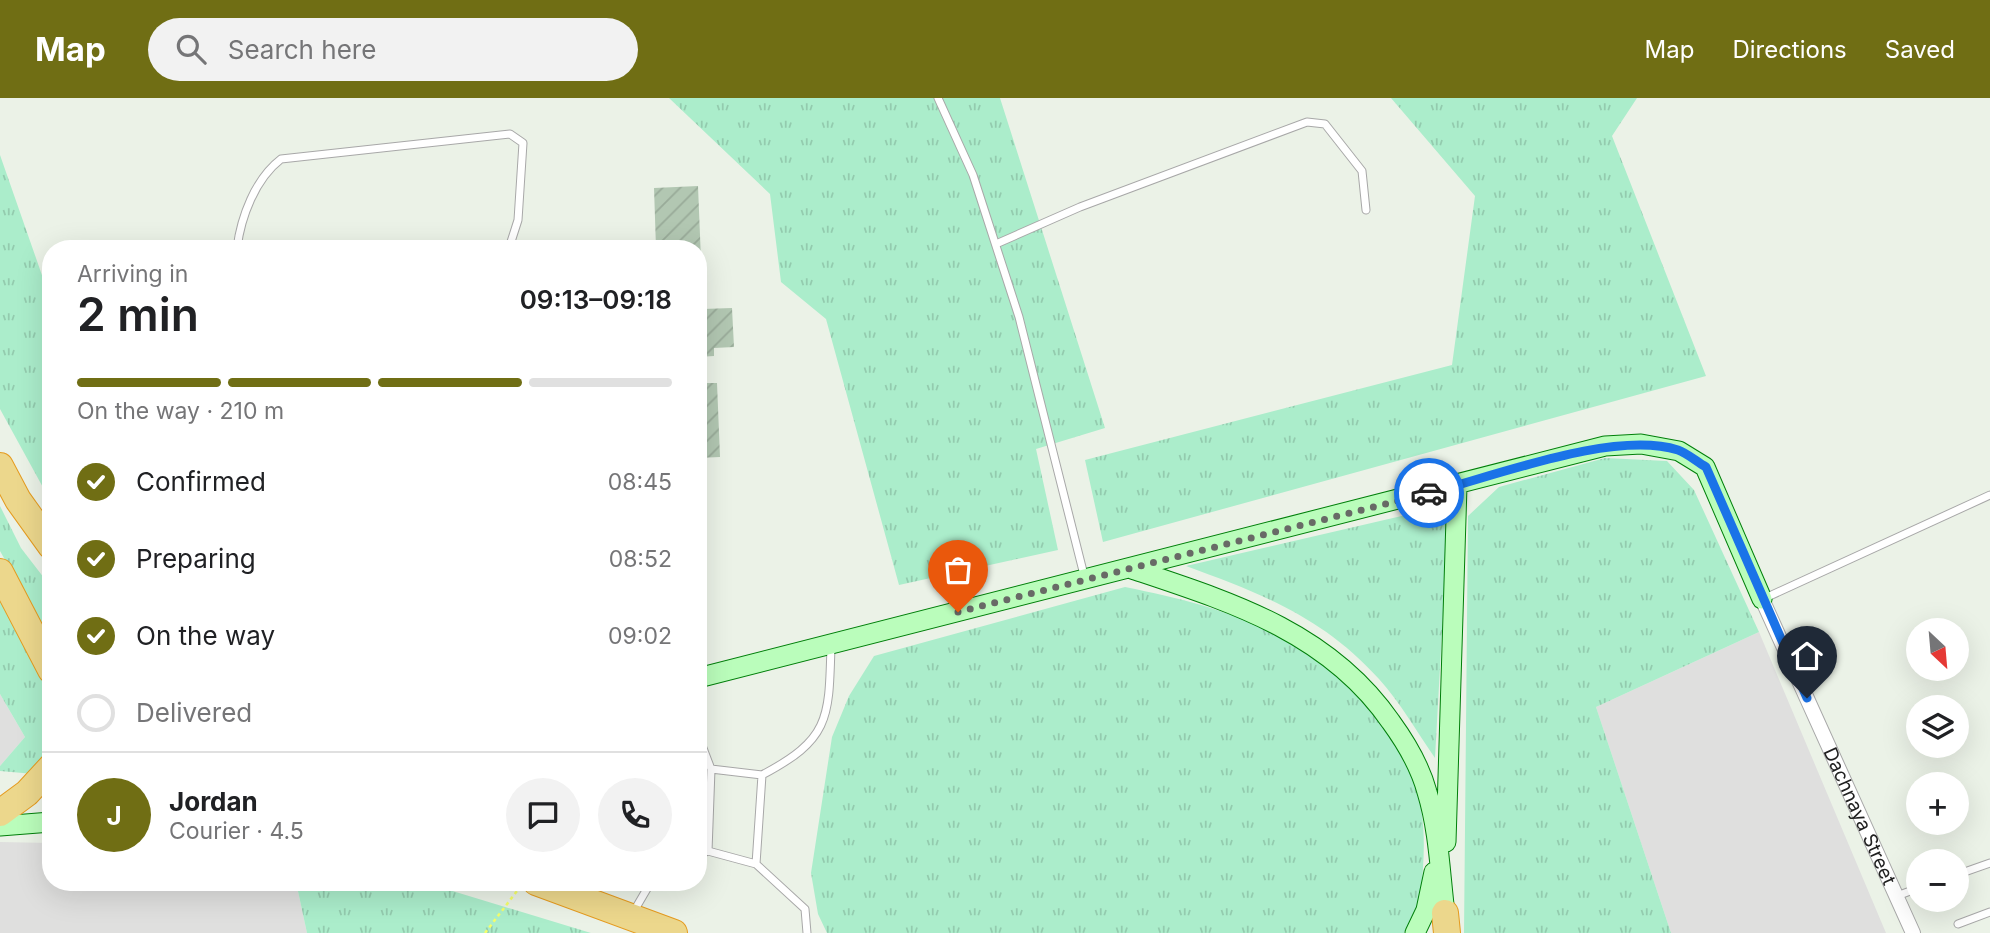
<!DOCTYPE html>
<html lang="en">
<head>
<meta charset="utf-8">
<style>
	:root { --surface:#fff; --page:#f2f2f2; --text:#202124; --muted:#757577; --line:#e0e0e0; --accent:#706e14 }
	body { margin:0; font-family:Inter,sans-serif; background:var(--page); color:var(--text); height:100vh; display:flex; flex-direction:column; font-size:26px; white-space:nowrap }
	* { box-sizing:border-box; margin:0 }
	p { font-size:23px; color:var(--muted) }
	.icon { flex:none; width:38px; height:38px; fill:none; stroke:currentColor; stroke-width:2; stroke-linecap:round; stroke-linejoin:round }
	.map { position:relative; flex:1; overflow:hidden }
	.sheet { position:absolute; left:42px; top:142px; width:665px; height:651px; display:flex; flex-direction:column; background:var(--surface); border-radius:28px; box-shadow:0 7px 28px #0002 }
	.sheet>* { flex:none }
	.needle { width:46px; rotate:154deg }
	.tools { position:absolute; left:1906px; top:520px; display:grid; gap:14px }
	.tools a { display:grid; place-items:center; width:63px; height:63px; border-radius:50%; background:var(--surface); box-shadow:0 7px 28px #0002; font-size:35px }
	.pin { position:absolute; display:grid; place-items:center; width:60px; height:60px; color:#fff; margin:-72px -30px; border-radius:50% 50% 50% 0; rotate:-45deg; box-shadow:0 0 7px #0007 }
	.pin .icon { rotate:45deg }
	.courier { position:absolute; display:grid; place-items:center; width:70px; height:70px; margin:-35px; border:5px solid #1a73e8; border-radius:50%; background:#fff; color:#222; box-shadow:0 2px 9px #0007 }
	.head em { font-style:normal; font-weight:600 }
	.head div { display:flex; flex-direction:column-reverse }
	.head { display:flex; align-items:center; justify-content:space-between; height:119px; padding:0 35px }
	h1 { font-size:46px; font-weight:600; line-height:52px }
	.bar { display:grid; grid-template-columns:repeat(4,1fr); gap:10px 7px; align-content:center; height:84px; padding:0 35px }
	.bar i { height:9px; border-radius:5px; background:var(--line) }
	.bar .current { background:var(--accent) }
	.bar p { grid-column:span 4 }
	.line { display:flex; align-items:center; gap:18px; padding:0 35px; border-top:2px solid var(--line) }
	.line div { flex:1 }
	.round { display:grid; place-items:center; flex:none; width:74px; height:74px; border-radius:37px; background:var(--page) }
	ol { padding:0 35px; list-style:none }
	li { display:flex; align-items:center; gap:21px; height:77px }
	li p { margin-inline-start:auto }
	li .icon { padding:7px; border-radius:50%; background:var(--accent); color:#fff; stroke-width:4 }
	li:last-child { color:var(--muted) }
	li i { width:38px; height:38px; border:4px solid var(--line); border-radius:50% }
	header { display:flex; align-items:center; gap:42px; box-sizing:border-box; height:98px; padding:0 35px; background:var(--accent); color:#fff }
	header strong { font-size:33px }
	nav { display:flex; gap:38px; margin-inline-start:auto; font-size:24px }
	.search { width:490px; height:63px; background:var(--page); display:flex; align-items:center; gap:18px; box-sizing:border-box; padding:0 24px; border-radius:38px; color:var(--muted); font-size:26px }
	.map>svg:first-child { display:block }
</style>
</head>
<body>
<header>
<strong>Map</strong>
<div class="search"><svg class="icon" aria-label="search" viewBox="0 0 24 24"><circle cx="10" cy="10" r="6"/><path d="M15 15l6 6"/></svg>Search here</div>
<nav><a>Map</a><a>Directions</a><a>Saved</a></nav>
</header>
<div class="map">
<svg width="1990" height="835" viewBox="0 0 1990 835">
	<defs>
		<pattern id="construction-furrows" width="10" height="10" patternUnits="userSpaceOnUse" patternTransform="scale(1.75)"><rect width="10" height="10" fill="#b2c7b2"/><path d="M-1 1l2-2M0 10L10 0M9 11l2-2" fill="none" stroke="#99ab99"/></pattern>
		<pattern id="grass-tufts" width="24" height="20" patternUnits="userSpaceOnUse" patternTransform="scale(1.75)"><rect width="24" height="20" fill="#abedcb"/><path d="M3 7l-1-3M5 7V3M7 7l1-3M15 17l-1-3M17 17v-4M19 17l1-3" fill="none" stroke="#93cbae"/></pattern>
	</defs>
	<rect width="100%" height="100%" fill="#ebf2e7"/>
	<path fill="#dfdfde" d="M1759,534L1886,835H1671L1596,609Z
		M0,596L25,639L0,668Z
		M0,744L51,745V784H296L307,835H0Z"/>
	<path fill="url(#construction-furrows)" d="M698,88L703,211L732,210L734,249L714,250V258L698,259V150H656L654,90Z
		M698,270L699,285H717L720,359L698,360Z"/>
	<path fill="url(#grass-tufts)" d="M669,0H1000L1105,330L1036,351L1058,452L899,487L826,221L781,184L770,96Z
		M1391,0H1637L1612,38L1706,278L1103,444L1085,362L1452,267L1475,98Z
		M0,57L51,203V404L0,311Z
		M1605,360L1667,363L1694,392L1759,534L1596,609L1671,835H1464L1468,418L1499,389Z
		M1449,407L1435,660C1417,634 1400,604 1379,581C1323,519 1262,496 1186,468Z
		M0,408L21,450L51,489V543L0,453Z
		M1125,489C1190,502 1242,516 1300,548C1348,575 1392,630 1413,680C1424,708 1425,741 1423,770C1422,780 1423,792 1420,801C1416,813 1409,824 1404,835H827L818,816L811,775L832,639L849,598L874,558Z
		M0,498C20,536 65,603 50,648C47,658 39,667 34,676L0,673V668L25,639L0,596Z
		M296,784H423L591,835H307Z"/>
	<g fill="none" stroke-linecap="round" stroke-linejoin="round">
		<g stroke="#a8a8a8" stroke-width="9">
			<path id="lane" d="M938,0L973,77L1019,219L1085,481
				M996,146L1080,109L1307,24L1325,26L1362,73L1366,112
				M237,150C241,119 255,81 281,61L510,36L523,45L518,122L509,150
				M1763,501L1990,397
				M698,637L711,671L762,677
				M708,753L711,671
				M698,757L708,753L756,766L805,811L807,835
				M756,766L762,677C830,641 829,621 831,547
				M1956,777L1990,765
				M1897,798L1918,790
				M634,813L651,784
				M1958,826L1990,814"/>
		</g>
		<g stroke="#a8a8a8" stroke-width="16">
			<g id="street">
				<path id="s1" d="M1762,501L1913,835"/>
			</g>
		</g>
		<g stroke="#007f0a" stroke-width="21">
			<path id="secondary" d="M1132,471C1231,504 1329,534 1391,624C1407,646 1420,668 1427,694C1439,733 1440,775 1445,815
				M698,580L1605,348L1641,346L1679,353L1705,369L1762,501
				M0,728L51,724
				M1446,744L1457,388
				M1415,835L1426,812L1434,774"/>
		</g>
		<g stroke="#e59b1f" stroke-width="28">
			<path id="highway" d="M0,368L18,402L51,448
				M0,474L51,572
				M0,715L27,695L51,669
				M536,784L674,835
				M1445,815L1447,835"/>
		</g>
		<path stroke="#f4ff6a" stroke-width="2.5" stroke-dasharray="3.5 3.5" stroke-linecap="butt" d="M485,835L517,793"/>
		<use href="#lane" stroke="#fff" stroke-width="7"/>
		<use href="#street" stroke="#fff" stroke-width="14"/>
		<use href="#secondary" stroke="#bafdbb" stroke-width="19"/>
		<use href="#highway" stroke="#ecd78c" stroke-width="26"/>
	</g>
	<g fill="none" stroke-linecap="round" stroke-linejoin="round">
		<path stroke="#686a66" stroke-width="7" stroke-dasharray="0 12.6" d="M958,514L1429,395"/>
		<path stroke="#1a73e8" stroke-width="9" d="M1429,395C1496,378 1613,332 1678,352C1687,355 1697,364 1706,369L1807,600"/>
	</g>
	<g text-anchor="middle" stroke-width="5" stroke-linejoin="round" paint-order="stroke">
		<g font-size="19" fill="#212121" stroke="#fff">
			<text dy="7" stroke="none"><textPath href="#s1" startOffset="238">Dachnaya Street</textPath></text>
		</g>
	</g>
</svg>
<div class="tools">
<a><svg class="needle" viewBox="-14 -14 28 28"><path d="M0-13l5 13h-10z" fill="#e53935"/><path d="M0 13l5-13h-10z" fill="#757577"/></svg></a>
<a><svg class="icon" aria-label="layers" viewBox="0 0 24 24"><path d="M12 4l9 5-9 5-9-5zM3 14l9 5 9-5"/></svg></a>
<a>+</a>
<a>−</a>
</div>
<div class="pin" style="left:958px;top:514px;background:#ea580c"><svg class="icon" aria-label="bag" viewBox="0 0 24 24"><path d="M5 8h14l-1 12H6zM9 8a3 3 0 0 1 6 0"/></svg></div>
<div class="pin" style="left:1807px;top:600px;background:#1f2937"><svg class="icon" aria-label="home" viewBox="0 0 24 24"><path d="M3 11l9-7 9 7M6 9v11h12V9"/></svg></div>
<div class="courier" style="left:1429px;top:395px"><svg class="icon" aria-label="car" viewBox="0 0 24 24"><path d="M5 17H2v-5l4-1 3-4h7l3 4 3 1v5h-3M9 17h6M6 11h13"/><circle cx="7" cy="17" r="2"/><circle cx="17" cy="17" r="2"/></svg></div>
<section class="sheet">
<div class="head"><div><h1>2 min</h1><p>Arriving in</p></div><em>09:13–09:18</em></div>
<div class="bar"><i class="current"></i><i class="current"></i><i class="current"></i><i></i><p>On the way · 210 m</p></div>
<ol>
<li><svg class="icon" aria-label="check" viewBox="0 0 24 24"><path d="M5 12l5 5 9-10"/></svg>Confirmed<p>08:45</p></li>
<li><svg class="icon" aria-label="check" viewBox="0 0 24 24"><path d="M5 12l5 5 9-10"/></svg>Preparing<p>08:52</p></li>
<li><svg class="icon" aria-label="check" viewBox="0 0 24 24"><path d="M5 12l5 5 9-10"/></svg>On the way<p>09:02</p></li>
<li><i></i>Delivered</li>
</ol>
<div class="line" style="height:126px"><b class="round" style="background:var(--accent);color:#fff">J</b><div><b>Jordan</b><p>Courier · 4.5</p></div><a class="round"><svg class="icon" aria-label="chat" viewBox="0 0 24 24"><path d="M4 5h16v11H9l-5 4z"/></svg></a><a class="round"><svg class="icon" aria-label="phone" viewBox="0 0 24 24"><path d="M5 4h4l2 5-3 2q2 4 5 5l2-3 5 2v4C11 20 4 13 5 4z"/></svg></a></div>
</section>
</div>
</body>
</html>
